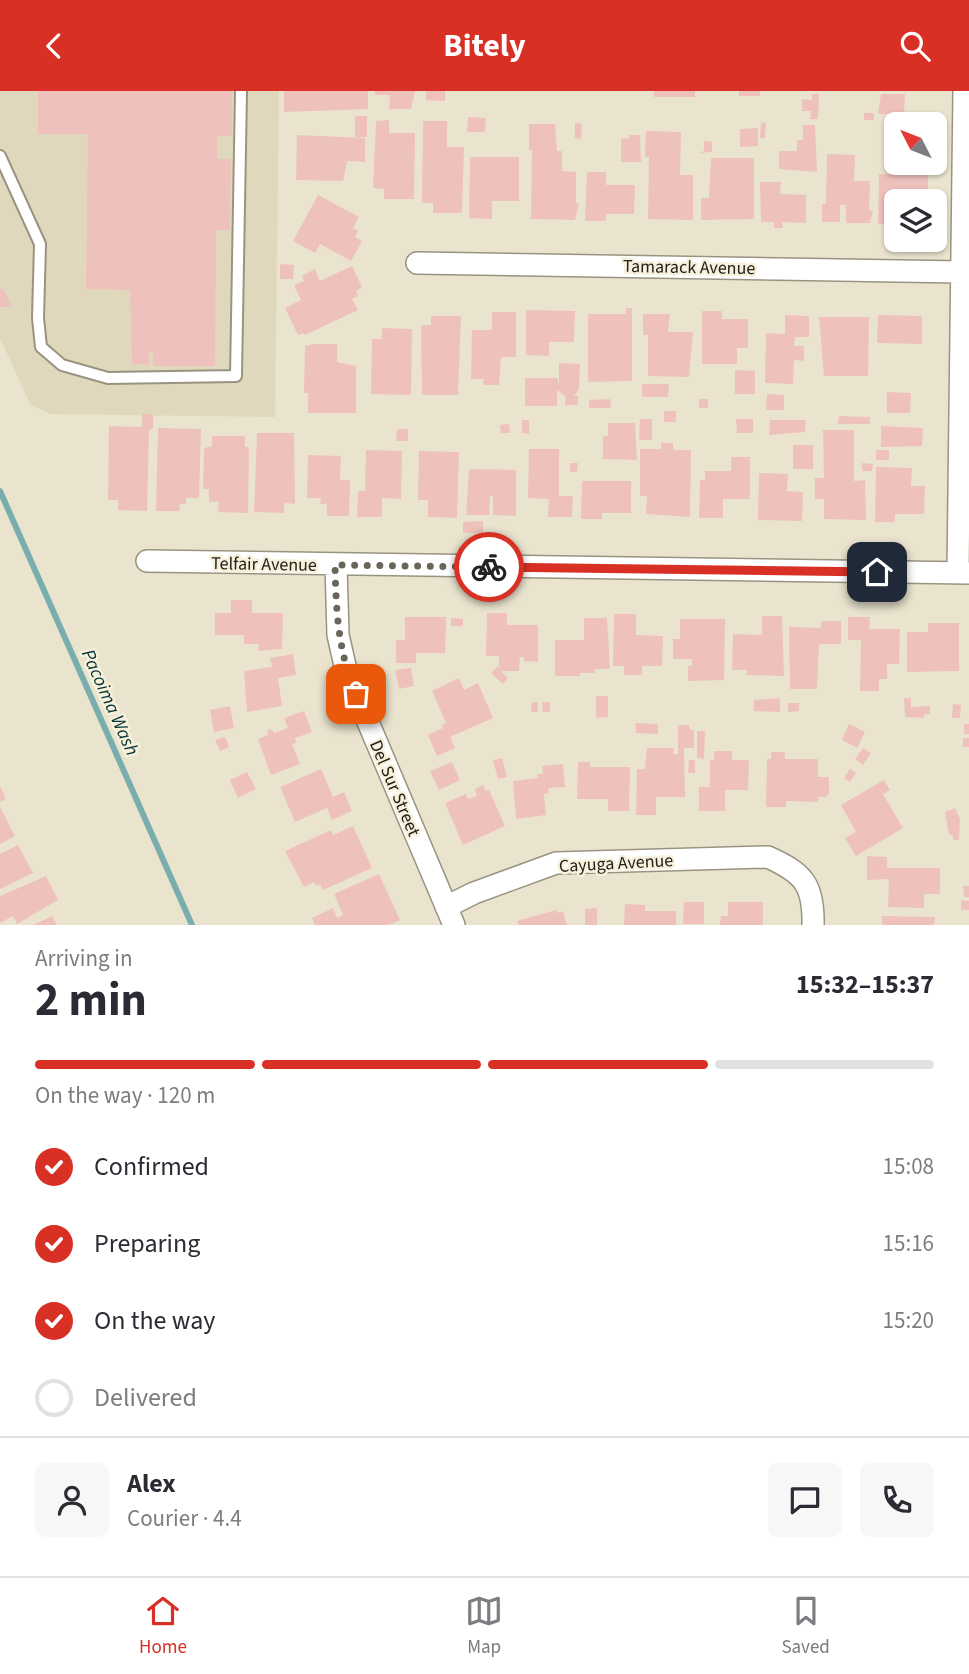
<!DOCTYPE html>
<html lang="en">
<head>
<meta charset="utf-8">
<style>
	:root { --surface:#fff; --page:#f7f7f7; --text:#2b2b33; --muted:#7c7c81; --line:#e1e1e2; --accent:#d93025 }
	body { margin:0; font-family:"Source Sans 3",sans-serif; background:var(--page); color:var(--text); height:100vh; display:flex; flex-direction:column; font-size:26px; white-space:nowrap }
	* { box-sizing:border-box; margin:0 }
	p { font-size:23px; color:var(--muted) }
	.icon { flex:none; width:38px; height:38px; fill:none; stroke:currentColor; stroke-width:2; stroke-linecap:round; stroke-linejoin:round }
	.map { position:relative; height:834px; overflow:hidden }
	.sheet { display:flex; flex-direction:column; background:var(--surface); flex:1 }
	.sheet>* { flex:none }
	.needle { width:46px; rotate:312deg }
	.buttons { position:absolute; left:884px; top:21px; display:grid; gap:14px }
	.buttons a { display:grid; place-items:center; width:63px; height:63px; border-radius:10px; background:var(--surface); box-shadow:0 2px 5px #0004; font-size:35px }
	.pin { position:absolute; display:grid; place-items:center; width:60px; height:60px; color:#fff; margin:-30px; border-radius:14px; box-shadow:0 4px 10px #0006 }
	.courier { position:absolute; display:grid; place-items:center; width:70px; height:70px; margin:-35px; border:5px solid #d93025; border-radius:50%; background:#fff; color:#222; box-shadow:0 2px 9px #0007 }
	.overview em { font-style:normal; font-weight:700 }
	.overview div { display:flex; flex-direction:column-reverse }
	.overview { display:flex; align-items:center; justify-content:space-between; height:119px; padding:0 35px }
	h1 { font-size:46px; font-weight:700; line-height:52px }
	.bar { display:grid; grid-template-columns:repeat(4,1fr); gap:10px 7px; align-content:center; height:84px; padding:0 35px }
	.bar i { height:9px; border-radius:5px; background:var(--line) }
	.bar .selected { background:var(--accent) }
	.bar p { grid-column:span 4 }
	.line { display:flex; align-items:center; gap:18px; padding:0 35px; border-top:2px solid var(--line) }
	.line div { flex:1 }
	.round { display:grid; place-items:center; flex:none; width:74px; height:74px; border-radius:10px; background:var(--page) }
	ol { padding:0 35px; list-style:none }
	li { display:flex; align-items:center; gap:21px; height:77px }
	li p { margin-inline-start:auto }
	li .icon { padding:7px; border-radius:50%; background:var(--accent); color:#fff; stroke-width:4 }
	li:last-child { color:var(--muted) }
	li i { width:38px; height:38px; border:4px solid var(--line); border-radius:50% }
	header { display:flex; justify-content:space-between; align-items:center; height:91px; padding:0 35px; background:var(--accent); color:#fff; font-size:32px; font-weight:700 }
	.tab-bar { display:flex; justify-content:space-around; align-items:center; height:98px; border-top:2px solid var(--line); background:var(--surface); font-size:19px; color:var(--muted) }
	.tab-bar a { display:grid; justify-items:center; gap:4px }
	.tab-bar .selected { color:var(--accent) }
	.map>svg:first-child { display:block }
</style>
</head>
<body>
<header><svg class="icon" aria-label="back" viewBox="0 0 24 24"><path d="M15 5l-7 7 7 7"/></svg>Bitely<svg class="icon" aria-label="search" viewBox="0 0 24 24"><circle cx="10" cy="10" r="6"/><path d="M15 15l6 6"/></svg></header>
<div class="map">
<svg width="969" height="834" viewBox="0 0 969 834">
	<rect width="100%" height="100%" fill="#eae4cf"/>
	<path fill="#e0d8bc" d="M0,0H279L275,326L50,323L30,313L0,247Z"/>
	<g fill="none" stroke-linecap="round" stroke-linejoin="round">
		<path stroke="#7aadad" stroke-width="6" d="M0,400L192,834"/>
	</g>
	<path fill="#efc1bd" d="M38,0H232V45H217V68H231L230,139H216L215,275H153V261H149V274L132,273L130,199L86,198L88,43H38Z
		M284,0H368V18L284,21Z
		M375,0H415L411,18H389L390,4H375Z
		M426,0H445V10L426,9Z
		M654,0H695V6H654Z
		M739,0H760V5H739Z
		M812,3H819L818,28H810L811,20H802V8L812,9Z
		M881,3H905L904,24L878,23Z
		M864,22H874V29H864Z
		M355,25H367V46H355Z
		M468,26L486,27L485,41H467Z
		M389,29V42H415L414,108H384V98L373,97L376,30Z
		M423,30H447V56H464L462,122H433V112H422Z
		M761,31L766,32L765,47H760Z
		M575,32L582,33L581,48L575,47Z
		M529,33H555L557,60H562V80L576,81V112H579L575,129L531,128L532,59H529Z
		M803,34H815L817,81L779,78V60H797V49H803Z
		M758,37V55L740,56V38Z
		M646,40L681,41L680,84H693V129L648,128L649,66H645Z
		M297,44L365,47V71L347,70L343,90L296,89Z
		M629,44H640L641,71H621V48L629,47Z
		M704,50L712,51V61L698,62L704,60Z
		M827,63L855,64L854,90H870L869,119H873L870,132H846V114H840V131H822V113H826Z
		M470,66H519V110H492V128L469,127Z
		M711,67H754V128L701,129V107H709Z
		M905,78H928V110H896V133H878L879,83H905Z
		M587,81H606V94H635L634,123H606V130H585Z
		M760,91H781L780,103L806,104V132L782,131L783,137H774V131H761Z
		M318,104L359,126L353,137L358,140L355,146L362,150L351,170L320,153L315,162L293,150Z
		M280,173L294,174L293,188H280Z
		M352,175L362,196L356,200L358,205L352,208L358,219L305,244L304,242L298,244L285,217L301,209L294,194L304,190L302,185L315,178L320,190Z
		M0,198H3L12,216H0Z
		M626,217H632V290L588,291V223H626Z
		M526,219L575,220L574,251H549V265L526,264Z
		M702,220H722V228H748V257H737V273H702Z
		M492,221H516V266H501L499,294H483L484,288H471L472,239H492Z
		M643,223H670L668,241H693L689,286L648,285V244H643Z
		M785,224L809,225V246H795L794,255H804V270L794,269L793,293L765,292L766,242L785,243Z
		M878,224L922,225V253L877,252Z
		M431,225H461L458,304H422L421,234H431Z
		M819,226H869L868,285H824Z
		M382,237L412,238L411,304L371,303L372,248H382Z
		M313,253H337V271L356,275V322H308V302H304L305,255Z
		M559,272L580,273L579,298L574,305H578V314H565V305L557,299V315H525V287H557L559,294Z
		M735,279L755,280V303H735Z
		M642,293H669L668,306H642Z
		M887,301L911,302L910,322H887Z
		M767,303L784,304V319H766Z
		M610,308L611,317H589V309Z
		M699,308H708V317H699Z
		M664,320H676V331H664Z
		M142,323H153V338H149L147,420L118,419V409H108L109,335L142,336Z
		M839,325L870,326V333H838Z
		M640,328H652V349H639Z
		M736,328H753V342H737Z
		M522,329H529V343L522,342Z
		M770,329H806L805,341L769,344Z
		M608,332H635L637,369L603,368V345H608Z
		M509,333L510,342H501L500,334Z
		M881,335L923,337L922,355L881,356Z
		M158,337L201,338L199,407H186V413H180L179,420H156Z
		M397,338H408V350H396Z
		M823,339H854V390L865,389L866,429L824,428V408H815V387H824Z
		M257,342H294L295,413L284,412V422L254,421Z
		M212,345H245V356H249L248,422L218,421L219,411H209V398H203L204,357L212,355Z
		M661,352H673V359H691L690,426L646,423L647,405H640V358H661Z
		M793,354H813V378H793Z
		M529,358H559V405H573L572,426H548L549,408L528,407Z
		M366,359L402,360L401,408L382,407V426H357L358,400H365Z
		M876,359H889V369H876Z
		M419,360L459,361L457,427L428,426V409H418Z
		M308,364L341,365L340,389H350L349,425H327V413H320L321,407H307Z
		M731,366H750V408H723V427H699L700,389H705V380H731Z
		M570,372H578L577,381H570Z
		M862,372L873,373L872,380H862Z
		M876,376L912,377L911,395H925L924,423H895V431H875Z
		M469,378L516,379V425L493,424V405H490L489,424H466Z
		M759,382L788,383L787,400L803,401L802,430L758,429Z
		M582,390H631V422H602V428H581Z
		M483,430V442H463V431Z
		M231,509H252V522H283L282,558L258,560L259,553H244V544H215V522H231Z
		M487,522H507V534H538V571L524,570V566H520L519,580H501L508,587L503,593L491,582L498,575L499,579V565H486Z
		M614,523H636V544L663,545L662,575H642V584H624V575H613Z
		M762,525H782L784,585L747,584V579H732L733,543L762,544Z
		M405,526H446L445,562H416V572H396V549H405Z
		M848,526H870L869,538H900L899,573H887V588H879V600H860L861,549H848Z
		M451,527L463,528V535H451Z
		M584,527H607L610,578H595V582H580V585H555V549H584Z
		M680,528H725L724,589L688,590V575H692V568H673V548H680Z
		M821,530H841V553H819L817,598H790L789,536L821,537Z
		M928,532H959V580L907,581V541H928Z
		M293,563L296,584L278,587L282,615L247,621L244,580L272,576L270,567Z
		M411,577L414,595L399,598L395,579Z
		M459,587L464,599L478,592L493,627L450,646L455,657L437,665L428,644L443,637L441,634L446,632L432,600Z
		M596,605H608V626L596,627Z
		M780,607V621L754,620V609Z
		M904,607H911V616L930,615V623L924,624V627L905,626Z
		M532,611H538V621H531Z
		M542,611H550V621H543Z
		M788,612H799V620L788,621Z
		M953,613L961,614L960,627H952Z
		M230,615L234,637L214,641L210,619Z
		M304,620L312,641L295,647L296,652L292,653L300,673L271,684L258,648L268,644L267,639L272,638L274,642L288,637L284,627Z
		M635,632L658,633V643L636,642Z
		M849,633L865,641L857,657L842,649Z
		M964,633H969V643H964Z
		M678,634H689L690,639H694V657H684L685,706H656V724H636L637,678H645L647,657H674L673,663H678Z
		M697,640H705L704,668L697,667Z
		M225,646L229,656L220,660L215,649Z
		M963,647H969V656H963Z
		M863,657L871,662L863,674L855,668Z
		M714,660H732V669H749L748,699H725V720H699V696H710V669H714Z
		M771,661H785V668H818V686H829V702L826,706H818V711L786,710V716H766L767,668H771Z
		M502,667L507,686L498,688L493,669Z
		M689,669H695V682H688Z
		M452,671L460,689L439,699L430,680Z
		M578,671H590V676H630L629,720H608V708H577Z
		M563,673L565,696L548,697L549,702L544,703L546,724L516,728L513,690L538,687L537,683H543L542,675Z
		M321,678L333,706L344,701L352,720L332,729L327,717L295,731L280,696Z
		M850,678L856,682L850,691L844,687Z
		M247,681L256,698L238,707L230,689Z
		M884,689L890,699L883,703L903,737L856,765L845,747L856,741L841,714Z
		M483,694L486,700L489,699L505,735L463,754L445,712L466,703L468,708L477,705L475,698Z
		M0,695L6,708L0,711Z
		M0,716L15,745L0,753Z
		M955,717L960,728L959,749H953V744H949L945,721Z
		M353,735L372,777L323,799L320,793L316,795L314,791L304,796L285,760L331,739L333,744Z
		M18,754L33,782L0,798V763Z
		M867,765L887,766V777H940V803H924V817L888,816L889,788L867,789Z
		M379,783L400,829L389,834H315L312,827L333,817L337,827L343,824L334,803Z
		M46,785L58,809L17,833L13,825L0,832V805Z
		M963,795H969V806H964Z
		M961,809L969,810V819H961Z
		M684,811H704V833H683Z
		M728,811H763V834H720L721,825H728Z
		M625,813L645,814V820H676V834H624Z
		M597,817V834H585V818Z
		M556,819L557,822L563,820L567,834H519L517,830Z
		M52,825L57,834H33Z
		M882,825L935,826L934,834H882Z"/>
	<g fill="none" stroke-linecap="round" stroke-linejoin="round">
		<g stroke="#999481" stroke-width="14">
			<path id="lane" d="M0,65L40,153L38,227L41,256L62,274L108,287L236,285L241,0"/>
		</g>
		<g stroke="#999481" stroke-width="24">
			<path id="street" d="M417,172L961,181
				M147,470L969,482
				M336,474L338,544L346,579L454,834
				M958,482L964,0
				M446,816L474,802L556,772L768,766C803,782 814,793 813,834"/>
		</g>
		<use href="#lane" stroke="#fff" stroke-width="10"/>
		<use href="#street" stroke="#fff" stroke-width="21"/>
	</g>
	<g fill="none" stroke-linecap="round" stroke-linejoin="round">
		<path stroke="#696659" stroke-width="7" stroke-dasharray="0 12.6" d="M356,603C338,561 336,519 335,474L489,476"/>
		<path stroke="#d93025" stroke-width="9" d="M489,476L877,481"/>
	</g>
	<g text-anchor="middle" stroke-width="5" stroke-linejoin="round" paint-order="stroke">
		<g font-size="18" fill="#24221a" stroke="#f7f1dc">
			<text transform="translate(689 176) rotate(1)" y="6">Tamarack Avenue</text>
			<text transform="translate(264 473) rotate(1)" y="6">Telfair Avenue</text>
			<text transform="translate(395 697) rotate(67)" y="6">Del Sur Street</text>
			<text transform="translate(616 772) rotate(-3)" y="6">Cayuga Avenue</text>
		</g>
		<g font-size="19" font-style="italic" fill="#033637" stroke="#f7f1dc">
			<text transform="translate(111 611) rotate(66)" y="7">Pacoima Wash</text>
		</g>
	</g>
</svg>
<div class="buttons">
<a><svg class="needle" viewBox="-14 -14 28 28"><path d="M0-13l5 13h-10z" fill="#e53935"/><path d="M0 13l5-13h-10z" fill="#7c7c81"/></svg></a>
<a><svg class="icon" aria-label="layers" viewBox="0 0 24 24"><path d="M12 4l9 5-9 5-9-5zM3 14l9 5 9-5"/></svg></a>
</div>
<div class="pin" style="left:356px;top:603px;background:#ea580c"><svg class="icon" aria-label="bag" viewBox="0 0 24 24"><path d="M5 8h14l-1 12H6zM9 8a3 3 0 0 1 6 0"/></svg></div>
<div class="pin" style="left:877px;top:481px;background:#1f2937"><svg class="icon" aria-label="home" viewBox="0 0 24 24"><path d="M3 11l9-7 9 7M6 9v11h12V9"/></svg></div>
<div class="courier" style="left:489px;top:476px"><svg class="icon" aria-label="bike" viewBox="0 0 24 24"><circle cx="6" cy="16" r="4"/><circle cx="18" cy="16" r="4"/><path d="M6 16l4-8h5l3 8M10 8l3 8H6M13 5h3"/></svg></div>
</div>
<section class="sheet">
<div class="overview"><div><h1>2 min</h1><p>Arriving in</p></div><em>15:32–15:37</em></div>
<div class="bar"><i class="selected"></i><i class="selected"></i><i class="selected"></i><i></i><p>On the way · 120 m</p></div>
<ol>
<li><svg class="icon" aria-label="check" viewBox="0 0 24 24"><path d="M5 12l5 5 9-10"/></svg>Confirmed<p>15:08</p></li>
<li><svg class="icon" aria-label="check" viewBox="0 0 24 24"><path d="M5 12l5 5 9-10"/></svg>Preparing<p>15:16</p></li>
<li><svg class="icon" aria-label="check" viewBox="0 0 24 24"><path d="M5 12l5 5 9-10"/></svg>On the way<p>15:20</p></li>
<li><i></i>Delivered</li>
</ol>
<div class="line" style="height:126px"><a class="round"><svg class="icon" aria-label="person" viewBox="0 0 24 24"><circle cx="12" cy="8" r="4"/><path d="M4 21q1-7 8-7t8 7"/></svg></a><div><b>Alex</b><p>Courier · 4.4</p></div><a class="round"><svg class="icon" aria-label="chat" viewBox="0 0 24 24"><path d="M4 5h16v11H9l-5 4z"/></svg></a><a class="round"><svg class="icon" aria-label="phone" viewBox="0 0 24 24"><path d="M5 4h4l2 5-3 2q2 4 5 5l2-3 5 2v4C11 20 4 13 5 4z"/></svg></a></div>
</section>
<nav class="tab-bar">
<a class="selected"><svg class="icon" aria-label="home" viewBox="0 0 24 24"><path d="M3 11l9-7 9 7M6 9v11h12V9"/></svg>Home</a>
<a><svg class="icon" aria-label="map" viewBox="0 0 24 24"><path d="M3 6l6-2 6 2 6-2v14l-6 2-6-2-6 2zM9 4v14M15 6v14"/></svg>Map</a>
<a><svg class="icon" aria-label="saved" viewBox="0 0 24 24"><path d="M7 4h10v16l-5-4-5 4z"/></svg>Saved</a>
</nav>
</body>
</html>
